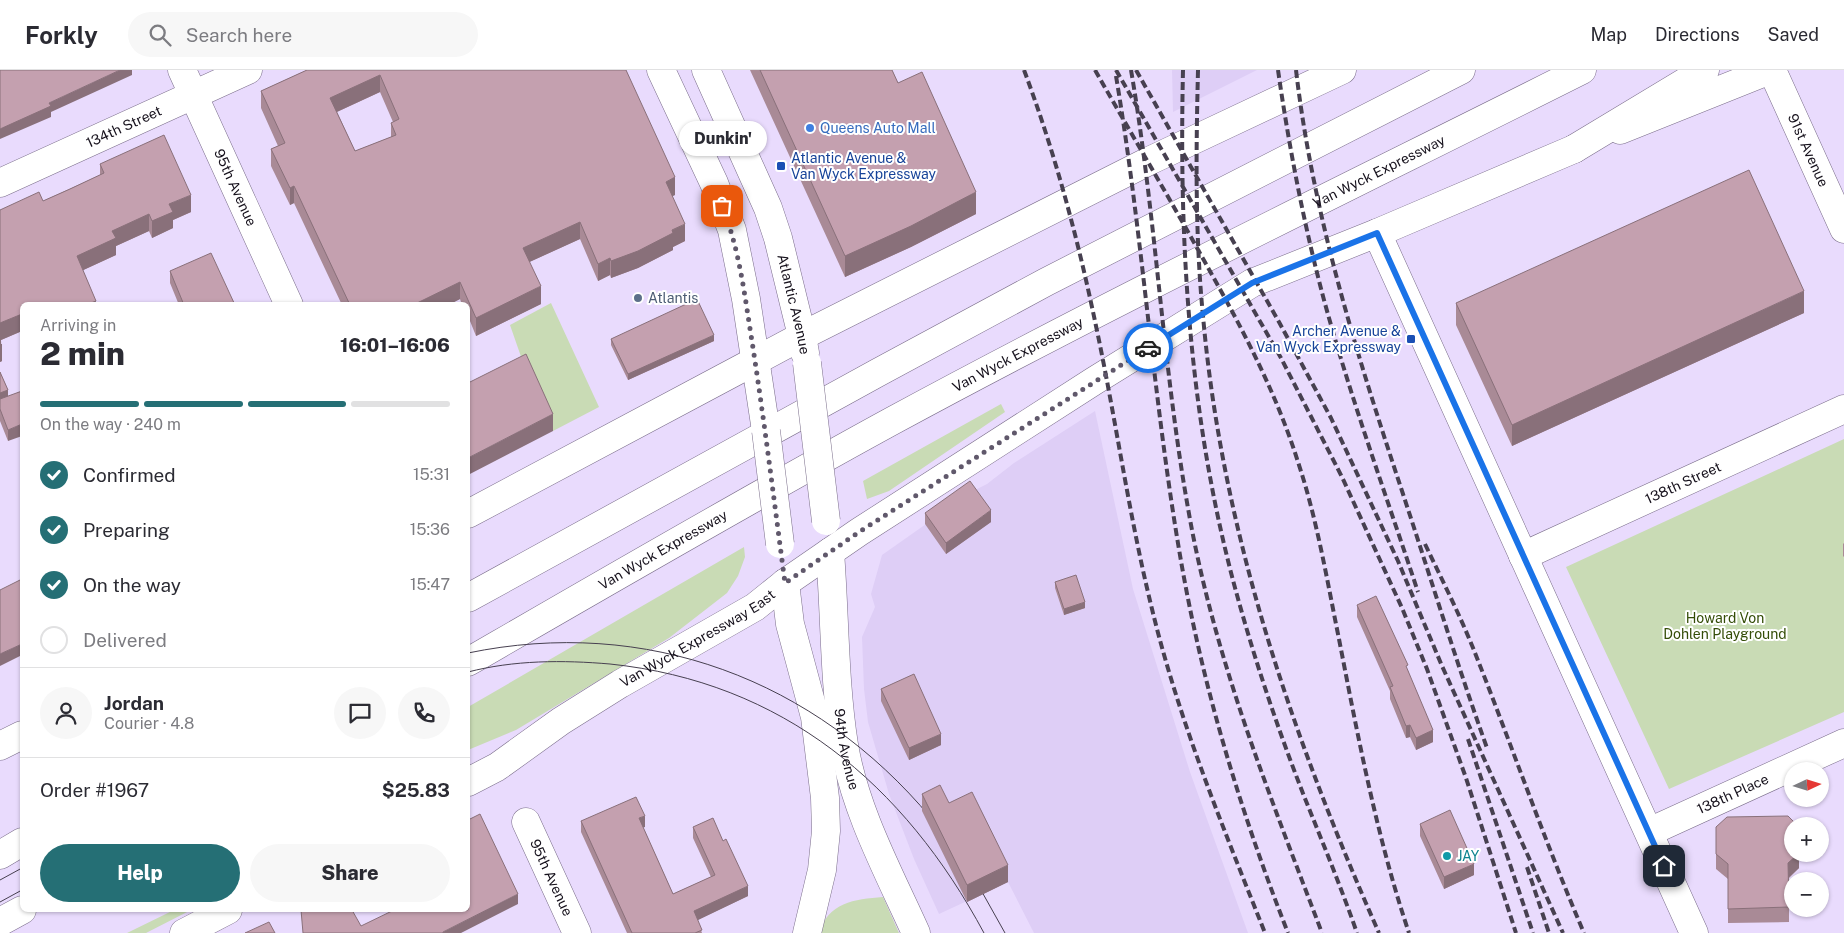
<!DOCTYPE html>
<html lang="en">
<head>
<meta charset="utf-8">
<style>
	:root { --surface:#fff; --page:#f7f7f7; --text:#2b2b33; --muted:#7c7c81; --line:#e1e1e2; --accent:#256f75 }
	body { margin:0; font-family:"Public Sans",sans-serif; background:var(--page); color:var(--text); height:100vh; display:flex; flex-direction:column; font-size:19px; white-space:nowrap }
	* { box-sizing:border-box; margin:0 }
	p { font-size:16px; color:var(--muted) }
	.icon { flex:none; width:28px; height:28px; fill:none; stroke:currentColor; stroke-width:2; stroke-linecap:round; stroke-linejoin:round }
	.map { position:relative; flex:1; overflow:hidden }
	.side { position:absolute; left:20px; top:232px; width:450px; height:610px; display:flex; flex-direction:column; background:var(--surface); border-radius:8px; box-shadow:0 1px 4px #0004 }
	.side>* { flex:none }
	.needle { width:32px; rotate:86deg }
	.controls { position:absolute; left:1784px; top:692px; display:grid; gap:10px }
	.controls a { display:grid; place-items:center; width:45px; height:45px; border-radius:50%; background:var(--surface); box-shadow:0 1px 4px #0004; font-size:25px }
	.pin { position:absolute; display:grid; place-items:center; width:42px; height:42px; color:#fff; margin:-21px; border-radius:10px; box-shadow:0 2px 8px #0006 }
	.courier { position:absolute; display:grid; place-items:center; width:50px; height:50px; margin:-25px; border:4px solid #1a73e8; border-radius:50%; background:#fff; color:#222; box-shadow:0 1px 6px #0007 }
	.bubble { position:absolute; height:35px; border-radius:18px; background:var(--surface); box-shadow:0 1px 4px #0004; font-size:16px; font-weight:800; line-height:35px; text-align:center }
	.headline em { font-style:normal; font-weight:800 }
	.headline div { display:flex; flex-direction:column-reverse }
	.headline { display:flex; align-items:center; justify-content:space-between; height:85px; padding:0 20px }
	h1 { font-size:32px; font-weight:800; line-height:38px }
	.bar { display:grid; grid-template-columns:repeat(4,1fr); gap:8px 5px; align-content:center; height:60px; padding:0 20px }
	.bar i { height:6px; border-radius:4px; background:var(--line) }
	.bar .current { background:var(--accent) }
	.bar p { grid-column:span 4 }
	.line { display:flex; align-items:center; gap:12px; padding:0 20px; border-top:1px solid var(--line) }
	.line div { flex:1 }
	.round { display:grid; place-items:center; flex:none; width:52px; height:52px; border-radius:26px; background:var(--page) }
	ol { padding:0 20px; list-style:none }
	li { display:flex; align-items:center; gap:15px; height:55px }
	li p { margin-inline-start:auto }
	li .icon { padding:5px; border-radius:50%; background:var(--accent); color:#fff; stroke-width:4 }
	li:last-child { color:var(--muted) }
	li i { width:28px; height:28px; border:2px solid var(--line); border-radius:50% }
	.action { display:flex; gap:10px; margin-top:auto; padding:10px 20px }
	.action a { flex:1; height:58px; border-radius:30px; background:var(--accent); color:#fff; font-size:20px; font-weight:800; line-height:58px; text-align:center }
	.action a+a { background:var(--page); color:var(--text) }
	header { display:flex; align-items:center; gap:30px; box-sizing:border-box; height:70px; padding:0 25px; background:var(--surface); border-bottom:1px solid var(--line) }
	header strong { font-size:24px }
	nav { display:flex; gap:28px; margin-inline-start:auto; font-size:18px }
	.search { width:350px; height:45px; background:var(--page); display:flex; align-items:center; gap:12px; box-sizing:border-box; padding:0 18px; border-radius:28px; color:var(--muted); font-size:19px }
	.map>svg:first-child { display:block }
</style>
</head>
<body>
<header>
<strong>Forkly</strong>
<div class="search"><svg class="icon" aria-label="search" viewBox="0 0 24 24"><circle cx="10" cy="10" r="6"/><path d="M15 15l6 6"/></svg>Search here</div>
<nav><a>Map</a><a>Directions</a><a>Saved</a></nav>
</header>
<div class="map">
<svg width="1844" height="863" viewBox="0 0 1844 863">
	<rect width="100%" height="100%" fill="#e9dbfd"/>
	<path fill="#decef6" d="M1172,0H1257L1173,42Z
		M1095,341L1133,519L1190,702L1248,863H1034L1008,812L939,844L914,789L889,724L868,652L864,619L862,567L875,537L871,524L882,485L973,421L987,414L1014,393Z"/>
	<path fill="#c9dbb5" d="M551,233L599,337L553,361L526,301L510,255Z
		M1001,334L1005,342L889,421L867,429L863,411Z
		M1844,369V642L1669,719L1566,497Z
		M744,477L745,487L738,506L727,523L669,568L516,660L468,680V637Z
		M883,827L899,863H819C828,833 854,829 883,827Z
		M174,840H191L146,863H127Z"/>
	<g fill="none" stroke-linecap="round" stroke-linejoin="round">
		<g stroke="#7a6d8a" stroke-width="29">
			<g id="minor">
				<path id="s1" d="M182,0L289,235"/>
				<path id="s2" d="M1772,0L1844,159"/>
				<path id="s3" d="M0,113L248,0"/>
				<path id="s4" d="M1523,486L1844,339"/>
				<path d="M785,513L790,554L815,647L825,728L826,761L822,800L807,863"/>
				<path id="s5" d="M526,752L577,863"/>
				<path id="s6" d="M1649,762L1844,673"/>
			</g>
		</g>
		<g stroke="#7a6d8a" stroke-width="29">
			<path id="tertiary" d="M1377,163L1694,863"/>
		</g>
		<g stroke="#7a6d8a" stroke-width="29">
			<g id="secondary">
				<path d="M1620,60L1770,0"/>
				<path id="s7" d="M830,482C835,546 834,611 844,675C855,741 889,803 916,863"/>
			</g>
		</g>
		<g stroke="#7a6d8a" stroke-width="29">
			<g id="primary">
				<path d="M661,0L714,113L732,160L746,229L766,361"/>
				<path id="s8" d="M706,0L768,138L778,168L802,266L805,283"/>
				<path d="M468,444L802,266L1149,91L1342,0"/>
				<path d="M0,676L22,665"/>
				<path id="s9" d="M468,712L497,697L561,651L620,614L755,537L785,513L859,462L1094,311L1252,213L1377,163L1574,79"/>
				<path d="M184,863L228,840"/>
			</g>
		</g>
		<g stroke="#7a6d8a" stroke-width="29">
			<g id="motorway">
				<path d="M1574,79L1705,0"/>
				<path d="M468,528L879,302L1046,212L1461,0"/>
				<path id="s10" d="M468,592C608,511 749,429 892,351C1119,228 1351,116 1582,0"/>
				<path d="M0,785L22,772"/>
				<path d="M0,852L22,840"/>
			</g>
		</g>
		<use href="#minor" stroke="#fff" stroke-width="28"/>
		<use href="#tertiary" stroke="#fff" stroke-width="28"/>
		<use href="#secondary" stroke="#fff" stroke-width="28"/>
		<use href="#primary" stroke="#fff" stroke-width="28"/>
		<use href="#motorway" stroke="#fff" stroke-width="28"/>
		<path stroke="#474050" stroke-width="1" d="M468,583C646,546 815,609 931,748
			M468,602C514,590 563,590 610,594C783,612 904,714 984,863
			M0,810L22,798
			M977,813L1005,863
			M0,832L22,820"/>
		<path stroke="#474050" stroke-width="4" stroke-dasharray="8 4" stroke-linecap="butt" d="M1024,0C1055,83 1078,169 1096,256C1116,350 1129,446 1152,539C1179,651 1223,757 1265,863
			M1095,0C1132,65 1170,129 1206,194C1242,258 1276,322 1298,392C1317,449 1327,510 1339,569C1358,667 1377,768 1409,863
			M1116,0L1281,288L1342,407L1402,538L1427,599L1466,708L1516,863
			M1131,0C1157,152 1163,308 1192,460C1219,600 1272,731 1322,863
			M1136,0L1279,252L1331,348L1398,491L1442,596L1563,863
			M1183,0C1179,174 1189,345 1234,514C1253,585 1277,657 1304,726C1322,771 1341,817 1357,863
			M1198,0C1196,82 1195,164 1203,246C1222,461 1292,666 1379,863
			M1278,0C1289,77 1304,155 1324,230C1351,329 1386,425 1418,522
			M1296,0C1313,146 1357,285 1403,424C1431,509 1457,594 1487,678
			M1116,6C1143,167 1153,330 1181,491C1203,618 1241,743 1288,863
			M1425,474C1443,512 1462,549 1477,588C1513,679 1545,772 1584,863
			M1468,669L1533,863
			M1527,797L1549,863"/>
		<g stroke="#7a6d8a" stroke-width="29" stroke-linecap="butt">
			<path id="primary-bridge" d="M807,293L826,451
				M766,361L780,474"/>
		</g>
		<use href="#primary-bridge" stroke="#fff" stroke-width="28"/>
	</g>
	<path fill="#a98a96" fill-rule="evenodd" d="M307,0H626L675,125L672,126L685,171L673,177V180L638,198L611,208L610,205L598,211L580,169L529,192L541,234L476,266L468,246V235H462L460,229L448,235H342L294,133L290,135L271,96V79L278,76L261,38V21ZM380,22L393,52L391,53V67L355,81L337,42Z
		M750,0H892L898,13L976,144L911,177L845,207Z
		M100,94L191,142L173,150V158L152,168L149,161L116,176V185L83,200L96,235H22V261L1,270L2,291L0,292V140L43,131L100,105Z
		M170,201L235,235H179L170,213Z
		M1456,233L1804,243L1512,376L1456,255Z
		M611,269L714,271L628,310L611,275Z
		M0,302L8,320V371L0,351Z
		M925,443L991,452L946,484L925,454Z
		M1844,473V487L1843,486V474Z
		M1055,512L1085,538L1064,545L1055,518Z
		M1357,535L1408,601L1433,672L1416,680L1410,667L1406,668L1390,629V621L1357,547Z
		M881,619L941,675L909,690L881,631Z
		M922,724L949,733L1008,812L967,832L922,741Z
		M581,751L645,757H643L673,824L711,807L693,768V757L748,826L697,850L702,863H627L581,762Z
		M1420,754L1474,805L1444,819L1420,766Z
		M1716,772L1799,784V798L1789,808V852L1728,853V809L1716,799Z"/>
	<path fill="#89707a" d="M120,0H132V5L51,42V47L0,69V59L49,33Z
		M380,5V22L330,45V28Z
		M675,107V125L666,129V112Z
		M294,116V133L290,135V118Z
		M976,122V144L911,177L845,207V186Z
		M191,125V142L173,150V158L152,168V151L169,134Z
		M149,144V161L116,176V185L77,203V186L112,161Z
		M580,152V169L523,195V178Z
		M685,154V171L673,177V180L638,198L611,208V191Z
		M610,188V205L598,211V194Z
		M460,212V229L448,235H413Z
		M541,216V234L476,266V248Z
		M1804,221V243L1512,376V355Z
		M96,231V235H86Z
		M22,244V261L1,270V274H2V291L0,292V253Z
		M714,265V271L628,310V304Z
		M8,320V336L0,339V323Z
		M553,344V361L468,405V388Z
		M22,354V366L8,371V360Z
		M991,440V452L946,484V473Z
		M1085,532V538L1064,545V539Z
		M22,574V585L0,596V584Z
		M1410,655V667L1406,668V656Z
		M1433,660V672L1416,680V668Z
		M941,664V675L909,690V678Z
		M645,746V757L639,759V748Z
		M1798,784H1799V798L1788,808V793Z
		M1474,794V805L1444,819V807Z
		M1008,795V812L967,832V815Z
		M748,816V826L694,852V841Z
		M518,824V834L461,863H443V862Z"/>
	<path fill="#c4a0af" stroke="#89707a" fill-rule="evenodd" d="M0,0H120L49,33L51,36L0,59Z
		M307,0H626L675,107L666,112L685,154L672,160L673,163L638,181L611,191L610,188L598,194L580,152L523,178L541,216L476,248L460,212L413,235H350L294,116L290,118L271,79L285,73L261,21ZM380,5L399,49L391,53L396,65L355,81L330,28Z
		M760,0H892L898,13L922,2L976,122L911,156L845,186Z
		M164,65L191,125L169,134L173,142L152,151L149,144L112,161L116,168L77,186L96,231L86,235H46L45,234L43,235H22V244L0,253V140L39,122L43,131L70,119L104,103L100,94Z
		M1749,100L1804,221L1512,355L1456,233Z
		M211,183L235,235H184L170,201Z
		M697,229L714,265L628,304L611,269Z
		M526,284L553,344L468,388V313Z
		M0,302L8,320L0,323Z
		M22,321V354L8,360L0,339V329Z
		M970,411L991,440L946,473L925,443Z
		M1076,505L1085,532L1064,539L1055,512Z
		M22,509V574L0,584V520Z
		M1376,526L1408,595L1406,596L1433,660L1416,668L1410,655L1406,656L1390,617L1393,616L1357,535Z
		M914,604L941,664L909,678L881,619Z
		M940,715L949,733L972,722L1008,795L967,815L922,724Z
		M636,727L645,746L639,748L673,824L715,805L693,757L713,748L723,771L726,769L748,816L694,841L702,860L695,863H632L581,751Z
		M1450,740L1474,794L1444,807L1420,754Z
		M480,744L518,824L443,862V863H303L301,840H352L361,856L394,840H468V750Z
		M1788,746L1798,756H1792V784H1798L1788,793L1789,837L1728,839V794L1716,784V757L1727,747Z
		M269,852L275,863H245Z"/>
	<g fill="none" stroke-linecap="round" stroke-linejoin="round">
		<path stroke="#60586b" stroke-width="5" stroke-dasharray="0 9" d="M722,136C739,178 744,221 751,265C764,348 774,430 785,513L859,462L1148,278"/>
		<path stroke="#1a73e8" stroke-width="6" d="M1148,278L1252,213L1377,163L1664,796"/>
	</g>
	<circle fill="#3f7fe0" stroke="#fff" stroke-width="2" cx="810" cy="58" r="5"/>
	<g fill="#1a4fb4" stroke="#fff" stroke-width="2">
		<rect x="776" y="91" width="10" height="10" rx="2.5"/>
		<rect x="1406" y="264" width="10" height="10" rx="2.5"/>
	</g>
	<circle fill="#5c6f8a" stroke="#fff" stroke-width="2" cx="638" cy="228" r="5"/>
	<circle fill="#0f9aa8" stroke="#fff" stroke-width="2" cx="1447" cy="786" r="5"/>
	<g text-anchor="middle" stroke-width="4" stroke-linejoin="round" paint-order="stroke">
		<g font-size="14" fill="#16111c" stroke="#fff">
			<text dy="5" stroke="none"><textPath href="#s3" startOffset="136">134th Street</textPath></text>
			<text dy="5" stroke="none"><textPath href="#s2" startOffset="88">91st Avenue</textPath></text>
			<text dy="5" stroke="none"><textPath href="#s10" startOffset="1035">Van Wyck Expressway</textPath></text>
			<text dy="5" stroke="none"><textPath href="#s1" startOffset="129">95th Avenue</textPath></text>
			<text dy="5" stroke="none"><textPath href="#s8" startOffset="251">Atlantic Avenue</textPath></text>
			<text dy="5" stroke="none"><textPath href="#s10" startOffset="630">Van Wyck Expressway</textPath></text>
			<text dy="5" stroke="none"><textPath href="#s4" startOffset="176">138th Street</textPath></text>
			<text dy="5" stroke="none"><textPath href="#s10" startOffset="225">Van Wyck Expressway</textPath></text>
			<text dy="5" stroke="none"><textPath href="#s9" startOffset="271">Van Wyck Expressway East</textPath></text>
			<text dy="5" stroke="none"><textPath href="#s7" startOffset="198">94th Avenue</textPath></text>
			<text dy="5" stroke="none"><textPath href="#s6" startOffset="92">138th Place</textPath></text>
			<text dy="5" stroke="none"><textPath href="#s5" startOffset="61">95th Avenue</textPath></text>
		</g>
		<g font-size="14" fill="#366cbe" stroke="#fff" text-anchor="start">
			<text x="820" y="63">Queens Auto Mall</text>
		</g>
		<g font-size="14" fill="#164399" stroke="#fff" text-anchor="start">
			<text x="791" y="93">Atlantic Avenue &amp;<tspan x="791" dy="16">Van Wyck Expressway</tspan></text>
			<text x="1401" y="266" text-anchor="end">Archer Avenue &amp;<tspan x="1401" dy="16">Van Wyck Expressway</tspan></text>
		</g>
		<g font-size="14" fill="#4e5e75" stroke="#fff" text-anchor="start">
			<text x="648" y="233">Atlantis</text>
		</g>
		<g font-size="14" fill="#344d07" stroke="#fff">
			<text x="1725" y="553">Howard Von<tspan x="1725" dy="16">Dohlen Playground</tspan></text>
		</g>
		<g font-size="14" fill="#0d838f" stroke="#fff" text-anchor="start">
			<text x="1457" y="791">JAY</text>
		</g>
	</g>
</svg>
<div class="controls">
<a><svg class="needle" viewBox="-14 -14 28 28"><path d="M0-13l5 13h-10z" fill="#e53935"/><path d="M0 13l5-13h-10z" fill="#7c7c81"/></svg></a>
<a>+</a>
<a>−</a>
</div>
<div class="pin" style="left:722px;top:136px;background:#ea580c"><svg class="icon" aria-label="bag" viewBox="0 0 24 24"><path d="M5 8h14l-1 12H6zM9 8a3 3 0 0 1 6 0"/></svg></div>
<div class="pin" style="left:1664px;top:796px;background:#1f2937"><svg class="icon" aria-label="home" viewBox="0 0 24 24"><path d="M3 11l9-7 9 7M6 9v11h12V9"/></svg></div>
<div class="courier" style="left:1148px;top:278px"><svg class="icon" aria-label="car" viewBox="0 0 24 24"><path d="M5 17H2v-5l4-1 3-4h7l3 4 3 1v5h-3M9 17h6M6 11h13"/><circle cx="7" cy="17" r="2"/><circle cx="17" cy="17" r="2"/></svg></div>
<div class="bubble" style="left:679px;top:51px;width:88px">Dunkin'</div>
<section class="side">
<div class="headline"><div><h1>2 min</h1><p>Arriving in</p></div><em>16:01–16:06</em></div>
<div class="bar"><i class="current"></i><i class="current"></i><i class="current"></i><i></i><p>On the way · 240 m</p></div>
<ol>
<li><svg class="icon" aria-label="check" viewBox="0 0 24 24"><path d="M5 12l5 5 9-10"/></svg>Confirmed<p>15:31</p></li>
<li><svg class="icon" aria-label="check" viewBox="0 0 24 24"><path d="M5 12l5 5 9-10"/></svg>Preparing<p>15:36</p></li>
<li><svg class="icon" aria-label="check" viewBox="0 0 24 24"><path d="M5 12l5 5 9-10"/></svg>On the way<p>15:47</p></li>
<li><i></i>Delivered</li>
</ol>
<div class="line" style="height:90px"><a class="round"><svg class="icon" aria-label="person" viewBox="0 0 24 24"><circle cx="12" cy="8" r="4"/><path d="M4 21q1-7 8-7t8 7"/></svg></a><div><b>Jordan</b><p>Courier · 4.8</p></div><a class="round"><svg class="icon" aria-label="chat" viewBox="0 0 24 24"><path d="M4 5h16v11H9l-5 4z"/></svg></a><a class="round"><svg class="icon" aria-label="phone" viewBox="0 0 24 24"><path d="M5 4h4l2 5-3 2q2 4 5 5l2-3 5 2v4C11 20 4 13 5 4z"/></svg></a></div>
<div class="line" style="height:65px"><div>Order #1967</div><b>$25.83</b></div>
<div class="action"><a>Help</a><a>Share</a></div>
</section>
</div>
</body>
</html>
